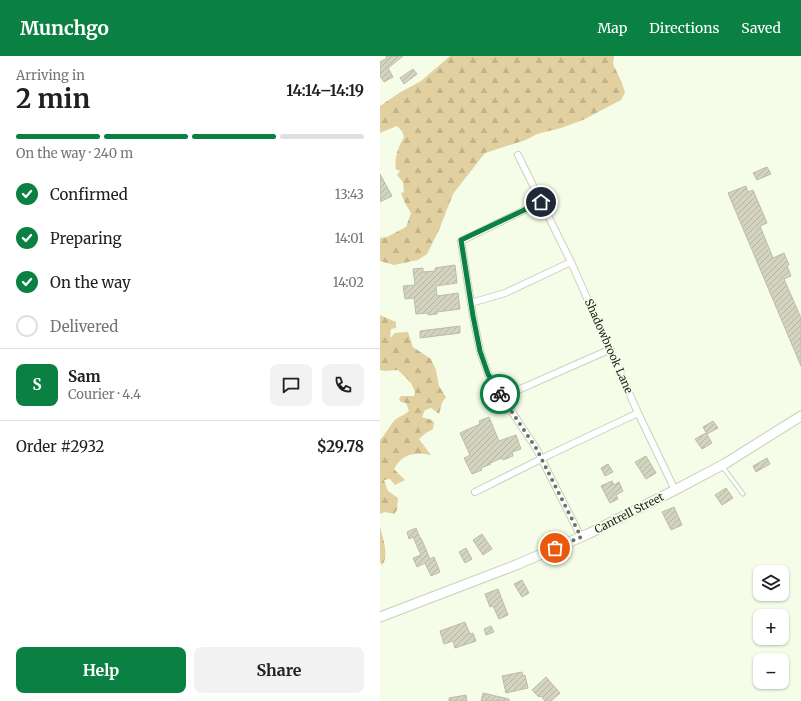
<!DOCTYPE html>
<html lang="en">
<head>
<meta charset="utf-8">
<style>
	:root { --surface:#fff; --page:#f2f2f2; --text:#202124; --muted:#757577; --line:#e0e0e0; --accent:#0b8043 }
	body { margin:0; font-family:Merriweather,serif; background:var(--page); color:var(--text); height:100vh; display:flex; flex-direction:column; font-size:15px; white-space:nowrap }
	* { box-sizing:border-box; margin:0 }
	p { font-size:13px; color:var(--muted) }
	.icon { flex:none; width:22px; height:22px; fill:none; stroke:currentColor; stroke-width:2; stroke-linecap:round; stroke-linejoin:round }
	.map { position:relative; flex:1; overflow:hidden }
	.panel { display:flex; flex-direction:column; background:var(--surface); width:380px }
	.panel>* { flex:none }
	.buttons { position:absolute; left:373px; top:509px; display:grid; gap:8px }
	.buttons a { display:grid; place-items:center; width:36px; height:36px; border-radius:8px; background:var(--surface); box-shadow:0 1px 3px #0004; font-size:20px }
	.pin { position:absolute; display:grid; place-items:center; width:34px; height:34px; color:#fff; margin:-17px; border:2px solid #fff; border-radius:50%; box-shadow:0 1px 4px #0007 }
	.courier { position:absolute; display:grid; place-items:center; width:40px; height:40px; margin:-20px; border:3px solid #0b8043; border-radius:50%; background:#fff; color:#222; box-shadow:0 1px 5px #0007 }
	.headline em { font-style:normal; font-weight:700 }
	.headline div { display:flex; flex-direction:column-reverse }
	.headline { display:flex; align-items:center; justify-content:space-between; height:68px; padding:0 16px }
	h1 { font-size:26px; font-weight:700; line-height:30px }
	.bar { display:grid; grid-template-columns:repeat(4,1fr); gap:6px 4px; align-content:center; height:48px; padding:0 16px }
	.bar i { height:5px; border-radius:3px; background:var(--line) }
	.bar .current { background:var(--accent) }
	.bar p { grid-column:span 4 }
	.line { display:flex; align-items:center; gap:10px; padding:0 16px; border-top:1px solid var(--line) }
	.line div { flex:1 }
	.round { display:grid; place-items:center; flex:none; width:42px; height:42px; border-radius:8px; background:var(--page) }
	ol { padding:0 16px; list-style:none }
	li { display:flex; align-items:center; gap:12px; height:44px }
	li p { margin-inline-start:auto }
	li .icon { padding:4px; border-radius:50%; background:var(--accent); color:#fff; stroke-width:4 }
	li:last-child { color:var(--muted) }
	li i { width:22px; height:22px; border:2px solid var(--line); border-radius:50% }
	.button { display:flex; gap:8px; margin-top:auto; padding:8px 16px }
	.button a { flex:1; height:46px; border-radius:8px; background:var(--accent); color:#fff; font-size:16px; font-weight:700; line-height:46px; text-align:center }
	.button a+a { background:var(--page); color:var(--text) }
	header { display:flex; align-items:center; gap:24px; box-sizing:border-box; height:56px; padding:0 20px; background:var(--accent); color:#fff }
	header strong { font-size:19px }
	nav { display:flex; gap:22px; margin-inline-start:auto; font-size:14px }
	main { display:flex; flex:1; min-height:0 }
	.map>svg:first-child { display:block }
</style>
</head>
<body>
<header>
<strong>Munchgo</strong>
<nav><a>Map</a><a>Directions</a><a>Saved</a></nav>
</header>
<main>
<section class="panel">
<div class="headline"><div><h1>2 min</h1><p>Arriving in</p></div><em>14:14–14:19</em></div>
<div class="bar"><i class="current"></i><i class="current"></i><i class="current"></i><i></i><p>On the way · 240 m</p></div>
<ol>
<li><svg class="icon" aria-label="check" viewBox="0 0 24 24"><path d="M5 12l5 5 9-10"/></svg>Confirmed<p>13:43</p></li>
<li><svg class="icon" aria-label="check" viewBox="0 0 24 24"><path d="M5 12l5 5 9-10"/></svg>Preparing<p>14:01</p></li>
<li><svg class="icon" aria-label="check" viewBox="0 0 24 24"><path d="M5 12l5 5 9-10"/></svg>On the way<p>14:02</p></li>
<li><i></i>Delivered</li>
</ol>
<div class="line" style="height:72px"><b class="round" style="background:var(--accent);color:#fff">S</b><div><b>Sam</b><p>Courier · 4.4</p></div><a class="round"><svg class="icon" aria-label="chat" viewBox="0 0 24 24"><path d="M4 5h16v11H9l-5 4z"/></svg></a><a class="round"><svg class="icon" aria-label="phone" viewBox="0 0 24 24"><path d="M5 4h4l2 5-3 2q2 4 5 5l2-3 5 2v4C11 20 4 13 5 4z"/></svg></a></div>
<div class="line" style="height:52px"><div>Order #2932</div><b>$29.78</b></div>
<div class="button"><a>Help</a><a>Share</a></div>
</section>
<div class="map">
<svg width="421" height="645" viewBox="0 0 421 645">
	<defs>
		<pattern id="forest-firs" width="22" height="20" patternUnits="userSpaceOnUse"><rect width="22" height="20" fill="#e3d0a1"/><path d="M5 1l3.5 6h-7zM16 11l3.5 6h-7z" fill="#c3b38a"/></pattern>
		<pattern id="building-hatch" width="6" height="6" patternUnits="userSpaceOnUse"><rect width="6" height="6" fill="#d3d3bf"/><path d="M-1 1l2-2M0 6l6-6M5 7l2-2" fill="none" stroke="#b5b5a4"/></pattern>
	</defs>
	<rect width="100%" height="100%" fill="#f5fde9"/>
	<path fill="url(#forest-firs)" d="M70,0H234L233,8L242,27L245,37L241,44L203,64L181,72L157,78L146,84L105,97L73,138L59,174L47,198L38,204L14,209L0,205V182L7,181L26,171L31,157L25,147L21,137L24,136L23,126L17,119L20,115L16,113C14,101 18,92 24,81L22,75L17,70L0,77V50L19,37L41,25Z
		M0,259L16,266V272L11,273L10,282L15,277L28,276L33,291L51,303L56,314L59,330L66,341L62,347L59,358L51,352L45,354L42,361L52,364L54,367L53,373L46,377L39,383L51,399C34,396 23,397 14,413L25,424L15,429L10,423L4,424L8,435L18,442L17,454L14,458L5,456L0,458V384C5,379 12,366 16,363C20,360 25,359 29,355L26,347L21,346L19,343L21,340H34L35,336L31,327L18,314L5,315L0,314Z
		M0,470C2,481 10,499 2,509L0,506Z"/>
	<path fill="url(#building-hatch)" stroke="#bdbca9" d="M6,0H23L8,12L13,21L4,26L0,20V6L7,2Z
		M33,13L37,18L24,28L20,22Z
		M387,111L391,118L377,124L373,117Z
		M0,118L12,140L0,146Z
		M366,130L368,136L373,134L387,167L380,170L393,202L404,197L409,209L407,210L411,220L404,223L421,262V310L348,137Z
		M75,209L77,227L56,230L57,240L78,237L80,253L57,256V258L48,259V257L36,258L34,242L25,243L23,230L35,229L33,213L43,212V216L55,215V212Z
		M80,270V277L40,282V275Z
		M109,361L119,385L136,379L141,393L132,396L133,400L123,404L122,402L110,407L111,408L101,412L102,414L92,418L84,402L90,399L80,377L100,368L99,365Z
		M333,365L338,372L327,378L323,371Z
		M326,377L332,387L322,393L315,383Z
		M266,400L276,417L266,423L255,406Z
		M387,402L390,408L376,416L373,410Z
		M228,408L233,416L225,420L221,412Z
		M232,425L234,429L239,426L243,435L236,439L238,443L230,447L221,430Z
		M346,432L353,442L342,449L335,439Z
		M294,451L302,469L291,474L282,456Z
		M36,472L40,482H41L50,503L54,501L60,516L51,520L45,507L37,511L33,502L41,499L33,481L29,483L27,476Z
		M102,478L112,493L103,499L93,484Z
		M86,492L92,503L85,507L79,496Z
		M142,524L149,537L142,541L134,528Z
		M118,533L128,559L119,563L113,550L110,551L105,538Z
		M85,566L90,578L93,577L96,585L75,592L73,585L64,588L60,575Z
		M111,570L114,576L106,579L104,573Z
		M142,616L143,620L145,619L148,632L126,637L122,620Z
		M166,621L180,637L171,645H165L161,640L159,641L152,634Z
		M103,637L129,643V645H101Z
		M86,639L87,645H69V642Z"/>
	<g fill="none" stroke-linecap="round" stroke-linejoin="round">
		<g stroke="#c9d1be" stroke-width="5">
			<path id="lane" d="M342,410L363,438"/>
		</g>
		<g stroke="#c9d1be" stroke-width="8">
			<path id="street" d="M138,99L191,206L258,357L295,434
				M161,146L81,185L93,260L100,295L108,318L122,341L156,392L201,481
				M91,247L125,237L191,206
				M122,341L231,293
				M95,436L171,398L258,357"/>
		</g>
		<g stroke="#c9d1be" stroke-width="11">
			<path id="secondary" d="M0,561L136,509L208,478L295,434L346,407L421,360"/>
		</g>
		<use href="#lane" stroke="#fff" stroke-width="3"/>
		<use href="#street" stroke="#fff" stroke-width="6"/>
		<use href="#secondary" stroke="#fff" stroke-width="9"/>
	</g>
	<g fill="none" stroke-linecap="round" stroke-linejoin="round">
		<path stroke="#6d7266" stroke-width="4" stroke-dasharray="0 7.2" d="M120,338L156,392L201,481L175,492"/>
		<path stroke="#0b8043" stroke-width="5" d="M120,338L108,318L100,295L93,260L81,184L161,146"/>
	</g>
	<g text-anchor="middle" stroke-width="3.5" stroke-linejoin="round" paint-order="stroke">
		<g font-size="11" fill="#242720" stroke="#f5fde9">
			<text transform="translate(229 290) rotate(66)" y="4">Shadowbrook Lane</text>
			<text transform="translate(249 457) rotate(-27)" y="4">Cantrell Street</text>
		</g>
	</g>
</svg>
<div class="buttons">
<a><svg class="icon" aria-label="layers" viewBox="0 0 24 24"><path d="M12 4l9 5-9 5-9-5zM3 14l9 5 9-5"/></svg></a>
<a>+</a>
<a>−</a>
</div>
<div class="pin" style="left:175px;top:492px;background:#ea580c"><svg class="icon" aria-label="bag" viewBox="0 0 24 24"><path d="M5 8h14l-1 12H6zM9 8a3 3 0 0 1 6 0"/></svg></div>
<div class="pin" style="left:161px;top:146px;background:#1f2937"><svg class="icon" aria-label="home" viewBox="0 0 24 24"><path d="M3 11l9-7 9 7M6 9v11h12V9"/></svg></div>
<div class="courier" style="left:120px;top:338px"><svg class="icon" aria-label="bike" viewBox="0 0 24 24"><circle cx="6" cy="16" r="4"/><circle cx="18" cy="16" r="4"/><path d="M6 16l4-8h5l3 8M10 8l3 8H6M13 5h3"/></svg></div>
</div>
</main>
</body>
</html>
